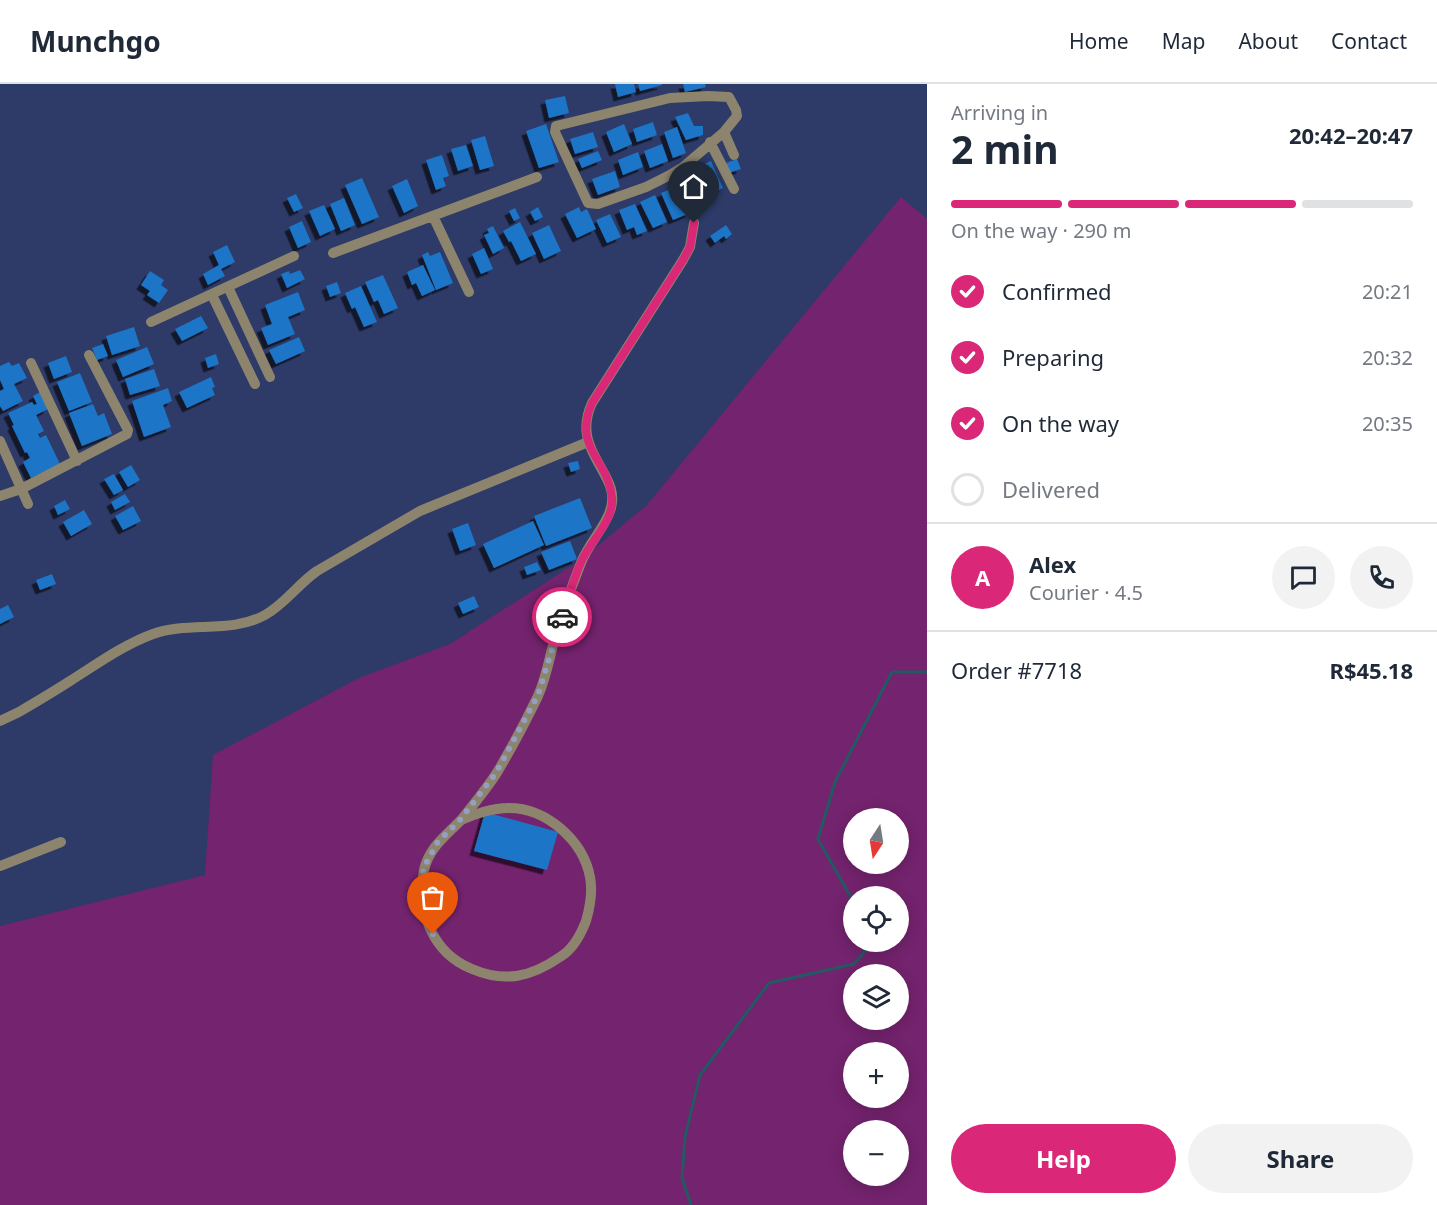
<!DOCTYPE html>
<html lang="en">
<head>
<meta charset="utf-8">
<style>
	:root { --surface:#fff; --page:#f2f2f3; --text:#1f2937; --muted:#747a83; --line:#e0e1e3; --accent:#db2777 }
	body { margin:0; font-family:"Noto Sans",sans-serif; background:var(--page); color:var(--text); height:100vh; display:flex; flex-direction:column; font-size:22px; white-space:nowrap }
	* { box-sizing:border-box; margin:0 }
	p { font-size:20px; color:var(--muted) }
	.icon { flex:none; width:33px; height:33px; fill:none; stroke:currentColor; stroke-width:2; stroke-linecap:round; stroke-linejoin:round }
	.map { position:relative; flex:1; overflow:hidden }
	.drawer { display:flex; flex-direction:column; background:var(--surface); width:510px }
	.drawer>* { flex:none }
	.needle { width:39px; rotate:192deg }
	.controls { position:absolute; left:843px; top:724px; display:grid; gap:12px }
	.controls a { display:grid; place-items:center; width:66px; height:66px; border-radius:50%; background:var(--surface); box-shadow:0 3px 15px #0003; font-size:30px }
	.pin { position:absolute; display:grid; place-items:center; width:51px; height:51px; color:#fff; margin:-62px -26px; border-radius:50% 50% 50% 0; rotate:-45deg; box-shadow:0 0 6px #0007 }
	.pin .icon { rotate:45deg }
	.courier { position:absolute; display:grid; place-items:center; width:60px; height:60px; margin:-30px; border:4px solid #db2777; border-radius:50%; background:#fff; color:#222; box-shadow:0 2px 8px #0007 }
	.headline em { font-style:normal; font-weight:700 }
	.headline div { display:flex; flex-direction:column-reverse }
	.headline { display:flex; align-items:center; justify-content:space-between; height:102px; padding:0 24px }
	h1 { font-size:39px; font-weight:700; line-height:45px }
	.bar { display:grid; grid-template-columns:repeat(4,1fr); gap:9px 6px; align-content:center; height:72px; padding:0 24px }
	.bar i { height:8px; border-radius:4px; background:var(--line) }
	.bar .current { background:var(--accent) }
	.bar p { grid-column:span 4 }
	.line { display:flex; align-items:center; gap:15px; padding:0 24px; border-top:2px solid var(--line) }
	.line div { flex:1 }
	.round { display:grid; place-items:center; flex:none; width:63px; height:63px; border-radius:32px; background:var(--page) }
	ol { padding:0 24px; list-style:none }
	li { display:flex; align-items:center; gap:18px; height:66px }
	li p { margin-inline-start:auto }
	li .icon { padding:6px; border-radius:50%; background:var(--accent); color:#fff; stroke-width:4 }
	li:last-child { color:var(--muted) }
	li i { width:33px; height:33px; border:3px solid var(--line); border-radius:50% }
	.primary-button { display:flex; gap:12px; margin-top:auto; padding:12px 24px }
	.primary-button a { flex:1; height:69px; border-radius:36px; background:var(--accent); color:#fff; font-size:24px; font-weight:700; line-height:69px; text-align:center }
	.primary-button a+a { background:var(--page); color:var(--text) }
	header { display:flex; align-items:center; gap:36px; box-sizing:border-box; height:84px; padding:0 30px; background:var(--surface); border-bottom:2px solid var(--line) }
	header strong { font-size:28px }
	nav { display:flex; gap:33px; margin-inline-start:auto; font-size:21px }
	main { display:flex; flex:1; min-height:0 }
	.map>svg:first-child { display:block }
</style>
</head>
<body>
<header>
<strong>Munchgo</strong>
<nav><a>Home</a><a>Map</a><a>About</a><a>Contact</a></nav>
</header>
<main>
<div class="map">
<svg width="927" height="1121" viewBox="0 0 927 1121">
	<defs>
		<filter id="shadow"><feDropShadow dx="-4.5" dy="4.5" stdDeviation="0" flood-color="#0009"/></filter>
	</defs>
	<rect width="100%" height="100%" fill="#2e3a67"/>
	<path fill="#74236e" fill-rule="evenodd" d="M901,113L927,135V1121H0V842L205,791L213,671L359,594L450,560L582,475L647,421ZM854,735H898V780H854ZM854,813H898V858H854ZM854,891H898V936H854ZM854,969H898V1014H854ZM854,1047H898V1092H854Z"/>
	<g fill="none" stroke-linecap="round" stroke-linejoin="round">
		<path stroke="#225963" stroke-width="3" d="M854,819L818,755L835,698L892,588H927
			M691,1121L682,1094L685,1053L700,991L769,899L854,880L873,858"/>
	</g>
	<path fill="#1b75c6" filter="url(#shadow)" d="M615,0H634L636,8L618,13Z
		M638,0H662V1L640,7Z
		M683,0H705L706,3L685,8Z
		M565,12L569,29L549,34L545,16Z
		M688,29L694,42H703V51L686,56L675,33Z
		M653,38L657,51L637,58L633,45Z
		M546,40L559,78L539,84L526,47Z
		M624,40L632,60L614,68L606,48Z
		M677,43L686,69L673,74L664,48Z
		M593,48L598,63L575,70L570,55Z
		M485,52L494,82L480,86L471,56Z
		M662,60L668,77L650,84L644,67Z
		M466,61L473,82L458,87L451,65Z
		M598,67L602,76L582,84L578,75Z
		M638,68L643,83L623,91L618,76Z
		M442,71L449,92L443,94L446,102L436,106L426,76Z
		M737,75L741,85L729,89L726,79Z
		M711,77L723,104L709,110L697,83Z
		M615,87L620,103L598,111L592,95Z
		M362,94L379,133L362,140L345,101Z
		M407,95L418,122L404,129L392,102Z
		M678,102L690,129L673,136L661,109Z
		M702,107L706,117L694,121L690,111Z
		M296,110L303,124L294,128L287,114Z
		M655,111L667,138L653,144L640,118Z
		M344,114L355,141L341,147L330,120Z
		M635,120L647,147L637,151L634,143L627,146L619,126Z
		M324,121L335,145L320,152L309,127Z
		M538,123L543,133L535,137L530,128Z
		M579,123L581,128L587,125L596,145L577,154L565,130Z
		M515,124L520,134L514,137L509,127Z
		M610,130L621,153L607,159L596,136Z
		M302,137L311,158L298,164L289,143Z
		M520,138L536,170L521,177L511,157L509,158L503,147Z
		M549,141L561,167L544,175L532,149Z
		M726,141L732,150L726,155L724,152L715,159L710,152Z
		M493,142L504,164L493,170L484,151L489,149L487,145Z
		M227,161L235,178L221,185L225,192L208,201L203,190L219,181L213,168Z
		M484,164L493,185L481,190L472,170Z
		M428,168L430,172L440,168L453,199L436,206L422,171Z
		M423,181L435,206L422,212L416,199L412,201L407,188Z
		M300,186L305,195L287,204L281,190L289,187L290,190Z
		M150,187L164,196L161,201L168,206L159,219L147,211L150,207L141,201Z
		M383,191L398,224L384,230L378,216L374,218L365,198Z
		M337,198L341,209L330,213L326,202Z
		M361,202L377,238L364,243L355,223L352,225L345,209Z
		M298,208L305,226L288,233L295,250L268,261L261,244L272,240L265,221Z
		M201,232L208,244L182,257L175,245Z
		M134,243L140,262L112,271L106,252Z
		M299,253L305,267L276,280L269,266Z
		M103,260L108,272L97,276L92,264Z
		M147,263L154,280L123,293L116,276Z
		M216,270L219,280L208,284L205,274Z
		M66,272L72,288L54,295L48,279Z
		M9,278L12,282L19,279L27,294L14,300L23,317L3,327L0,322V307L4,305L0,296V282Z
		M154,285L160,302L130,311L125,295Z
		M80,289L92,318L69,327L57,298Z
		M211,293L215,303L212,304L215,311L187,324L179,308Z
		M168,304L172,317L163,321L171,343L144,353L132,317Z
		M40,308L48,325L36,331L44,347L38,350L40,354L46,351L60,380L31,394L23,378L30,374L27,368L25,369L12,342L14,341L8,329L32,318L34,321L37,320L33,312Z
		M93,320L98,332L104,329L112,350L82,362L69,329Z
		M578,377L580,385L571,388L568,379Z
		M131,381L140,396L128,403L119,388Z
		M114,390L123,406L114,411L104,395Z
		M125,410L130,418L115,426L111,418Z
		M580,414L592,444L546,462L534,432Z
		M65,416L70,425L58,431L54,422Z
		M133,422L141,437L123,446L115,432Z
		M84,426L92,440L71,452L63,438Z
		M533,437L544,461L494,484L483,460Z
		M468,439L476,461L460,467L452,445Z
		M570,457L577,475L549,486L541,468Z
		M537,478L541,486L527,491L524,483Z
		M52,490L56,500L40,506L36,496Z
		M474,512L479,523L463,530L458,519Z
		M8,521L14,533L0,540V525Z
		M485,728L558,748L547,786L474,767Z"/>
	<g fill="none" stroke-linecap="round" stroke-linejoin="round">
		<path stroke="#8d846d" stroke-width="10" d="M708,12L729,13L736,26L737,32L724,48L683,83L668,92L646,103L598,120L588,119L555,48L556,42L670,14Z
			M724,48L734,71
			M710,58L734,105
			M433,132L469,208
			M333,169L537,93
			M228,203L270,293
			M212,211L255,300
			M151,238L294,172
			M31,279L77,377
			M0,357L28,420
			M0,412L21,405L127,350L128,346L89,271
			M0,637L19,628C36,618 53,608 70,597C97,580 123,561 153,550C189,537 231,550 265,531C285,520 298,500 317,487L420,427L588,358
			M461,736C476,730 491,724 509,724C546,724 583,756 590,793C593,808 590,823 586,837C581,850 572,866 560,873C531,893 505,899 472,885C432,869 416,826 424,786C429,763 447,751 462,735C474,720 488,703 498,687C512,663 526,637 538,612C547,592 550,570 556,550C563,526 572,502 581,479C588,460 604,445 610,427C624,390 569,369 592,319L683,176L690,163L694,139
			M0,782L61,758"/>
	</g>
	<g fill="none" stroke-linecap="round" stroke-linejoin="round">
		<path stroke="#959fc1" stroke-width="6" stroke-dasharray="0 10.8" d="M433,850L426,838L421,811L424,783L437,759L460,736L496,689L538,611L562,533"/>
		<path stroke="#db2777" stroke-width="8" d="M562,533C568,514 574,494 582,476C591,457 614,436 612,414C609,376 572,364 592,319L683,176L690,163L694,139"/>
	</g>
</svg>
<div class="controls">
<a><svg class="needle" viewBox="-14 -14 28 28"><path d="M0-13l5 13h-10z" fill="#e53935"/><path d="M0 13l5-13h-10z" fill="#747a83"/></svg></a>
<a><svg class="icon" aria-label="locate" viewBox="0 0 24 24"><circle cx="12" cy="12" r="6"/><path d="M12 2v4M12 18v4M2 12h4M18 12h4"/></svg></a>
<a><svg class="icon" aria-label="layers" viewBox="0 0 24 24"><path d="M12 4l9 5-9 5-9-5zM3 14l9 5 9-5"/></svg></a>
<a>+</a>
<a>−</a>
</div>
<div class="pin" style="left:433px;top:850px;background:#ea580c"><svg class="icon" aria-label="bag" viewBox="0 0 24 24"><path d="M5 8h14l-1 12H6zM9 8a3 3 0 0 1 6 0"/></svg></div>
<div class="pin" style="left:694px;top:139px;background:#1f2937"><svg class="icon" aria-label="home" viewBox="0 0 24 24"><path d="M3 11l9-7 9 7M6 9v11h12V9"/></svg></div>
<div class="courier" style="left:562px;top:533px"><svg class="icon" aria-label="car" viewBox="0 0 24 24"><path d="M5 17H2v-5l4-1 3-4h7l3 4 3 1v5h-3M9 17h6M6 11h13"/><circle cx="7" cy="17" r="2"/><circle cx="17" cy="17" r="2"/></svg></div>
</div>
<section class="drawer">
<div class="headline"><div><h1>2 min</h1><p>Arriving in</p></div><em>20:42–20:47</em></div>
<div class="bar"><i class="current"></i><i class="current"></i><i class="current"></i><i></i><p>On the way · 290 m</p></div>
<ol>
<li><svg class="icon" aria-label="check" viewBox="0 0 24 24"><path d="M5 12l5 5 9-10"/></svg>Confirmed<p>20:21</p></li>
<li><svg class="icon" aria-label="check" viewBox="0 0 24 24"><path d="M5 12l5 5 9-10"/></svg>Preparing<p>20:32</p></li>
<li><svg class="icon" aria-label="check" viewBox="0 0 24 24"><path d="M5 12l5 5 9-10"/></svg>On the way<p>20:35</p></li>
<li><i></i>Delivered</li>
</ol>
<div class="line" style="height:108px"><b class="round" style="background:var(--accent);color:#fff">A</b><div><b>Alex</b><p>Courier · 4.5</p></div><a class="round"><svg class="icon" aria-label="chat" viewBox="0 0 24 24"><path d="M4 5h16v11H9l-5 4z"/></svg></a><a class="round"><svg class="icon" aria-label="phone" viewBox="0 0 24 24"><path d="M5 4h4l2 5-3 2q2 4 5 5l2-3 5 2v4C11 20 4 13 5 4z"/></svg></a></div>
<div class="line" style="height:78px"><div>Order #7718</div><b>R$45.18</b></div>
<div class="primary-button"><a>Help</a><a>Share</a></div>
</section>
</main>
</body>
</html>
